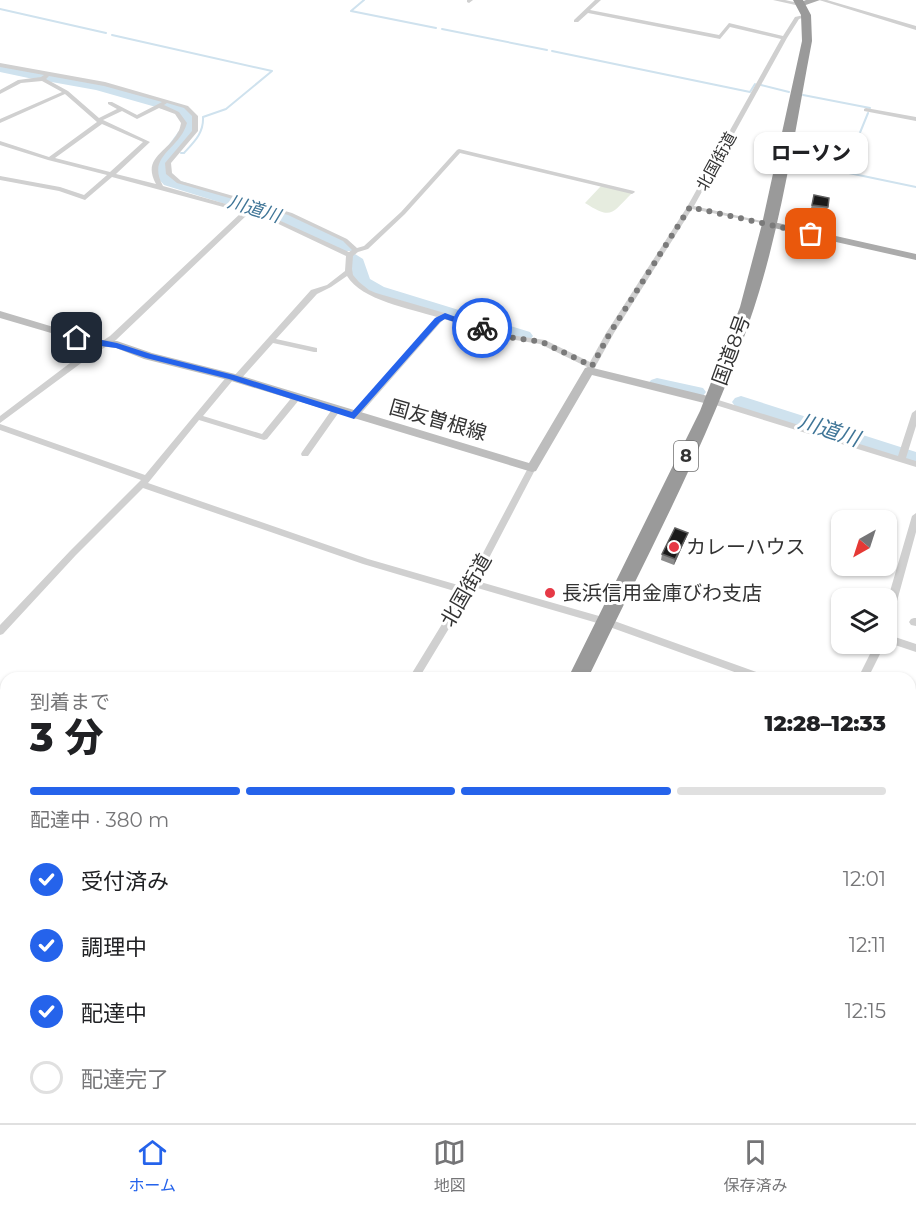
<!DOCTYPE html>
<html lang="ja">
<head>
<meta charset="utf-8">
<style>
	:root { --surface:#fff; --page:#f2f2f2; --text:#202124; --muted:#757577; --line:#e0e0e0; --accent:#2563eb }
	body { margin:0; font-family:Montserrat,"Noto Sans JP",sans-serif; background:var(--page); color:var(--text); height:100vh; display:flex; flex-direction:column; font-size:22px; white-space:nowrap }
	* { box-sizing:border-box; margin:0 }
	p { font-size:20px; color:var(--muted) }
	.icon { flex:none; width:33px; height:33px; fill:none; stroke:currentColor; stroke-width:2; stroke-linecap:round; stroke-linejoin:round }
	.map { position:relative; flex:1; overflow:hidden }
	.side { position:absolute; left:0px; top:672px; width:916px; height:452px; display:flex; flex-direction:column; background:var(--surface); border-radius:18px 18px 0 0; box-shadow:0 2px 4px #0004 }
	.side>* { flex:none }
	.needle { width:39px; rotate:219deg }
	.buttons { position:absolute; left:831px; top:510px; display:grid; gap:12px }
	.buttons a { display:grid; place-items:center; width:66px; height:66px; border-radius:12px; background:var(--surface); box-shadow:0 2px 4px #0004; font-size:30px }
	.pin { position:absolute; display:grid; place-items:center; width:51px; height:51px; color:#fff; margin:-26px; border-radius:12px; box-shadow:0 3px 9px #0006 }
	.courier { position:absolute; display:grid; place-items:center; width:60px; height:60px; margin:-30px; border:4px solid #2563eb; border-radius:50%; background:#fff; color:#222; box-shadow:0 2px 8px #0007 }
	.bubble { position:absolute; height:42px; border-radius:12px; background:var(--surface); box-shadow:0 2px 4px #0004; font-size:20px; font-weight:800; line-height:42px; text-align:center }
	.headline em { font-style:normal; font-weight:800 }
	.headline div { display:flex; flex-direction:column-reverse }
	.headline { display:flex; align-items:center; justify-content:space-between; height:102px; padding:0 30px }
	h1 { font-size:39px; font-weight:800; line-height:45px }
	.bar { display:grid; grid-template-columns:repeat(4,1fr); gap:9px 6px; align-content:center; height:72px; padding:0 30px }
	.bar i { height:8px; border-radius:4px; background:var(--line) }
	.bar .current { background:var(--accent) }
	.bar p { grid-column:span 4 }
	ol { padding:0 30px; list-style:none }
	li { display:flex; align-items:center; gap:18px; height:66px }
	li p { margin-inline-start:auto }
	li .icon { padding:6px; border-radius:50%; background:var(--accent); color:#fff; stroke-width:4 }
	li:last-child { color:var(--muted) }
	li i { width:33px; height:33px; border:3px solid var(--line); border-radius:50% }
	.tabs { display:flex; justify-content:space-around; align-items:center; height:84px; border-top:2px solid var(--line); background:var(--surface); font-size:16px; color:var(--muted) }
	.tabs a { display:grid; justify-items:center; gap:3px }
	.tabs .current { color:var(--accent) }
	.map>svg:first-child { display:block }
</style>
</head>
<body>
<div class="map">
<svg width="916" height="1123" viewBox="0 0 916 1123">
	<rect width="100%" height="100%" fill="#fff"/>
	<path fill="#e6ecdf" d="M601,186L632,193C611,214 612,220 585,203Z"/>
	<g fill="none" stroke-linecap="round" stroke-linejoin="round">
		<path stroke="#cfe2ee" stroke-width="2" d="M364,0L351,11L436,28
			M0,9L106,33
			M442,29L547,50
			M112,35L272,71L226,109L203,117C204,133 194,142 184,153H181
			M552,51L750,92L755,84
			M761,85L789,92
			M803,95L870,108
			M868,113L844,172L916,187
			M171,151L174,152"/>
		<path fill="#cfe2ee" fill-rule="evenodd" d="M0,64L43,73L45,76L38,80L0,72Z
			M51,74L98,82L187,107L198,124L168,165L170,175L174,179L290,215L353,245L355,248L353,251H341L280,221L164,185L156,176L154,165L184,124L177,113L96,90L46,81L44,78L46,75Z
			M355,254L363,259L370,279L384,287L530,332L533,336L530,340H518L372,295C356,286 350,276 347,259Z
			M657,378L703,388L706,392L703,396L697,398L651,388L648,384L651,380Z
			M741,396L916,452V466L735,406L732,402L735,398Z"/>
		<path fill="#d0d0d0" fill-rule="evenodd" d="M467,0H473L469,3L467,2Z
			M595,0H601L590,10L719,35L729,23L783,36L795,17L808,14V16L799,19L787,38L694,206L771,223V225L692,209L614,333L593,371H587L586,369L587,367L540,344L509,339L444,319L441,322L357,418L354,419L350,416L351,414L437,317C411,309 361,300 347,276L331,287L317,294L276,339L317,348V352H314L273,343L239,381L233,380L203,416L262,434L293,396H299L300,398L299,400L267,439L264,440L199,420L148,483L368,559L465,587L528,468L529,466H535L536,468L477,581L606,618L765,675L767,678H751L604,625L474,587L419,678H409L461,593L363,564L143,488L76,555L3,634L0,635V625L70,551L141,480L0,430V424L145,475L228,375L234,376L311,290L327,285L345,271L346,256L268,219L248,214L116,340L84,361L0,423V416L78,357L110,336L242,212L112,177L85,200L59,191L0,180V176L60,187L84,195L107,175L48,160L0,145V141L49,157L97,122L65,94L0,123V119L62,92L42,81L21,83L0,94V90L18,80L41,77L44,75L0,67V63L105,82L188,106L198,116V131L171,163L172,173L181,181L292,213L347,239L357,248L364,246L401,212L457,150L459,149L634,191L635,192L632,194L460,153L405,214L368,249L358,252L353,256L352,269L353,275L359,282L369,290L376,293L448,314L449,316L510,335L545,340L590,362L606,333L687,207L781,39L730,27L720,39L588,13L578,22H574V20ZM49,76L104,86L162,102L137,115L112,102H108V104L117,109L99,118L68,91L46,79ZM167,103L184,108L192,116V131L165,163L166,174L177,183L288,215L343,241L352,250L349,252L272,217L163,186C146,155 179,151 187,123L179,112L164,105ZM159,108L175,114L181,123C181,124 179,132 178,132C169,152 141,157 156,184L116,174L150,142L103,120L122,111L137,119ZM102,124L143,142L110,172L55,158Z
			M773,0H785L803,4L800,6Z
			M819,0H827L916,26V30Z
			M866,108L916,117V121L864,111V109Z
			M712,398L898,456L912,413L916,410V426L906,458L916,461V467L709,403L708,401Z
			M336,407L340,410L339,412L308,456H302L301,454L302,452L333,408Z
			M916,513V532L891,623L886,627V605L912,516Z
			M914,618H916V626L911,625L909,622L911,619Z
			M886,634L916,644V652L886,642Z
			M875,644H885L868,678H858Z
			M0,821L6,823V833L0,831Z
			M158,1118H172L170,1123H156Z
			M716,1118H740L741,1123H718Z
			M749,1118H761L759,1123H747Z"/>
		<path fill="#bdbdbd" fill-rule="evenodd" d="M0,311L97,340L117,341L152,353L235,374L529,463L585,368L589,367L712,397L718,401L712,405L592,375L536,471L532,472L228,380L144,359L116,348L92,345L0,318Z"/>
		<path fill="#ababab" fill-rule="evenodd" d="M806,0H820L800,7L796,4Z
			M769,221L916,254V260L765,226V222Z"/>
		<path fill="#9a9a9a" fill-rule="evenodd" d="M793,0H803L811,15L812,41C795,130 782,222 754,308C712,436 646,557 588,678H568L700,411L740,307L762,224L802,41L801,15Z
			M344,1118H371L369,1123H342Z"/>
	</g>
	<path fill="#8c8c8c" d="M814,195L828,207L825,216L810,213Z
		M688,533L686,538L674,565L661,560L662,554Z"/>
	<path fill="#5f5f5f" d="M688,533L686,538L674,565L675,559Z"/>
	<path fill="#1a1a1a" stroke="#5f5f5f" stroke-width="1.5" d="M814,195L829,198L828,207L812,205Z
		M675,528L688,533L675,559L662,554Z"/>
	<path fill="#2563eb" d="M445,313L486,328L482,331L445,319L440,322L354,419L229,379L146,358L116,348L94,345L73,338L77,335L117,343L151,354L234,375L352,412L435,318Z"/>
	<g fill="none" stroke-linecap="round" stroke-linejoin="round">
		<path stroke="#7a7a7a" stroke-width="6" stroke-dasharray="0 10.8" d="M482,328L508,337L542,342L592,366L610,333L690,207L811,234"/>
	</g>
	<g fill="#e63946" stroke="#fff" stroke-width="2">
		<circle cx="674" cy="547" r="6"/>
		<circle cx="550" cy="593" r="6"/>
	</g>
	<g text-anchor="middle" stroke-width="6" stroke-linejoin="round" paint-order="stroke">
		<g font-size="16" fill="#333" stroke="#fff">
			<text transform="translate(716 161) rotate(-61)" y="6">北国街道</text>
		</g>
		<g font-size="18" font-style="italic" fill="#3f7597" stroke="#fff">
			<text transform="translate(254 209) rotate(17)" y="6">川道川</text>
		</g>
		<rect fill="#fff" stroke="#707070" stroke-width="1.5" x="674" y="441" width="24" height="30" rx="4.5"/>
		<g font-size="18" font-weight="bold" fill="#333">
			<text x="686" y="462">8</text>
		</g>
		<g font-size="20" fill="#333" stroke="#fff">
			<text transform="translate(731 350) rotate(-70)" y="7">国道8号</text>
			<text transform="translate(438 420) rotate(16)" y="7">国友曽根線</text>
			<text transform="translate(466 590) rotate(-60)" y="7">北国街道</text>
		</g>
		<g font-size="20" fill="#333" stroke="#fff" text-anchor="start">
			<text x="686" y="554">カレーハウス</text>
			<text x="562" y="600">長浜信用金庫びわ支店</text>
		</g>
		<g font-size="21" font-style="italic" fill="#3f7597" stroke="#fff">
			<text transform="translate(829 430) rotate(18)" y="7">川道川</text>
		</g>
	</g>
</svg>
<div class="buttons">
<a><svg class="needle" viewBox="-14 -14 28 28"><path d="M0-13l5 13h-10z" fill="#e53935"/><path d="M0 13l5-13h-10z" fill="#757577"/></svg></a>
<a><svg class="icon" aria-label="layers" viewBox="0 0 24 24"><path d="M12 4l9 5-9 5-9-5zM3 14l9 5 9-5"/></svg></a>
</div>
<div class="pin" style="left:811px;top:234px;background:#ea580c"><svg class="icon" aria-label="bag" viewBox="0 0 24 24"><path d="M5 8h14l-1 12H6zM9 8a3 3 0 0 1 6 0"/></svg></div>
<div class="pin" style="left:77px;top:338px;background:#1f2937"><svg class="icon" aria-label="home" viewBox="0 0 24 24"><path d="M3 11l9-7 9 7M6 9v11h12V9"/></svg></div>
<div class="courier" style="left:482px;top:328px"><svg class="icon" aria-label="bike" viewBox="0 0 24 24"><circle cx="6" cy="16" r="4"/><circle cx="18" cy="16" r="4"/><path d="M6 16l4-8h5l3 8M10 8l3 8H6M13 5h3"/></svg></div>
<div class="bubble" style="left:754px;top:132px;width:114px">ローソン</div>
<section class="side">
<div class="headline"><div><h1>3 分</h1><p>到着まで</p></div><em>12:28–12:33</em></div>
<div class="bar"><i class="current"></i><i class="current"></i><i class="current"></i><i></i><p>配達中 · 380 m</p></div>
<ol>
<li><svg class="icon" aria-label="check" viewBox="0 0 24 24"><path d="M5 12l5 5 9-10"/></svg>受付済み<p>12:01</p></li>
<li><svg class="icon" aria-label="check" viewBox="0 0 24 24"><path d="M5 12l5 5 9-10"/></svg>調理中<p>12:11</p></li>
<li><svg class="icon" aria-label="check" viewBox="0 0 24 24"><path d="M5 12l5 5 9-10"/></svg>配達中<p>12:15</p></li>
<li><i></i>配達完了</li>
</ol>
</section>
</div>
<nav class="tabs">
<a class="current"><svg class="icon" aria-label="home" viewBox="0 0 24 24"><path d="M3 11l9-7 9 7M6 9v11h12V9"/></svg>ホーム</a>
<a><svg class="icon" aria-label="map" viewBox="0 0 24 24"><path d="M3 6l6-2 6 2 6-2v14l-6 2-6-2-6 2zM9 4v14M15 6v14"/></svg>地図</a>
<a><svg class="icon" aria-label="saved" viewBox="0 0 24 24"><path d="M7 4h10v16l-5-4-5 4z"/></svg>保存済み</a>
</nav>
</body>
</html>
